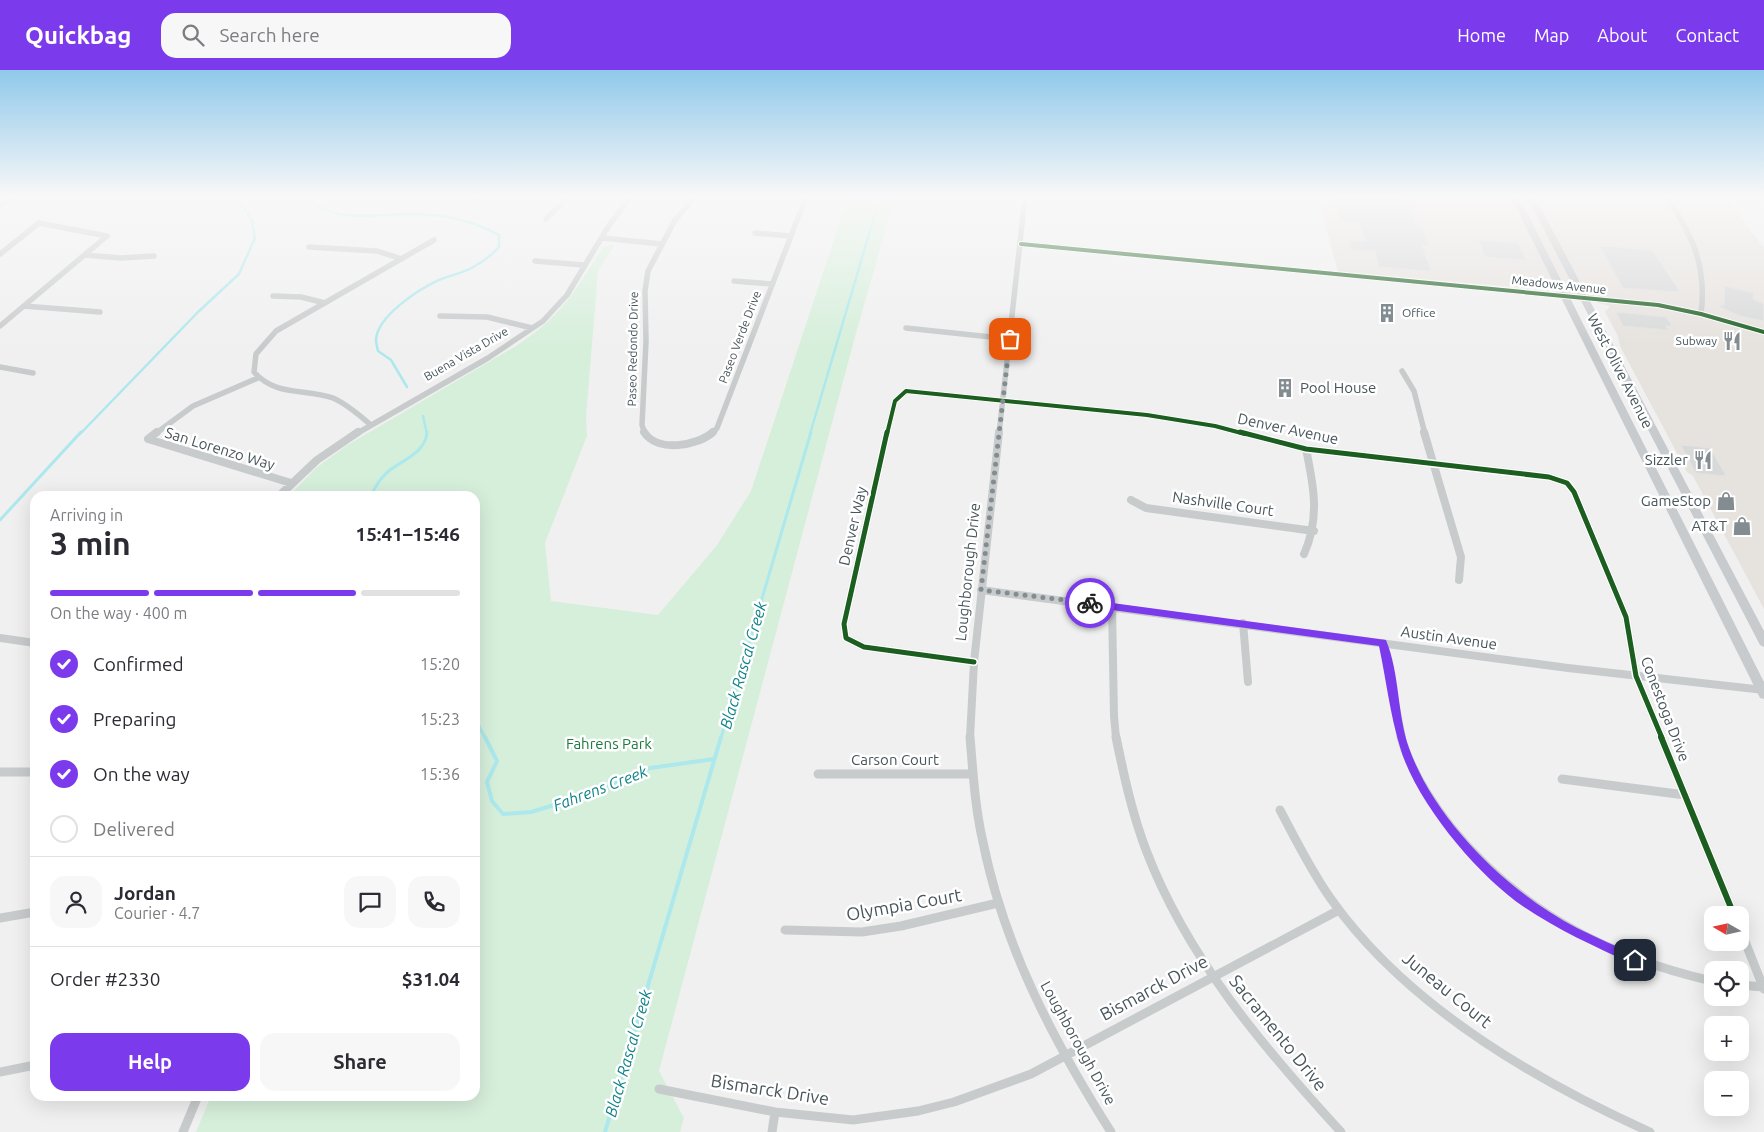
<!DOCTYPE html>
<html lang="en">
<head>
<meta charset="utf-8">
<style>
	:root { --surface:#fff; --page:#f7f7f7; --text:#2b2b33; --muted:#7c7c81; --line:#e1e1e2; --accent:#7c3aed }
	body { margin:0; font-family:Ubuntu,sans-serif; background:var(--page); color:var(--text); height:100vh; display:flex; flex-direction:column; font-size:19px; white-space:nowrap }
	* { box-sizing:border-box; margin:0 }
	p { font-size:16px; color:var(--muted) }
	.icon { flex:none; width:28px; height:28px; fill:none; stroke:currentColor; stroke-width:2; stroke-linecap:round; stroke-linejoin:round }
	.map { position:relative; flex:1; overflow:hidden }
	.side { position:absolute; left:30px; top:421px; width:450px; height:610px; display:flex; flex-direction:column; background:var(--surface); border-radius:15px; box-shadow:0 5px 20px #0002 }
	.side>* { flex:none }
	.needle { width:32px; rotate:279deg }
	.tools { position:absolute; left:1704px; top:836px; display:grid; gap:10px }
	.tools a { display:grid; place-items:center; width:45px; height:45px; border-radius:10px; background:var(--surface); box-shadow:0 5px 20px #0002; font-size:25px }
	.pin { position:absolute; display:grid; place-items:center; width:42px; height:42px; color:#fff; margin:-21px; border-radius:10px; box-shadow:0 2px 8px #0006 }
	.courier { position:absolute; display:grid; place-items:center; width:50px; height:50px; margin:-25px; border:4px solid #7c3aed; border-radius:50%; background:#fff; color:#222; box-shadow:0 1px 6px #0007 }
	.summary em { font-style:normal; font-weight:700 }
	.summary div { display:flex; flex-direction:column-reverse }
	.summary { display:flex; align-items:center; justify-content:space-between; height:85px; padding:0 20px }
	h1 { font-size:32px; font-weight:700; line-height:38px }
	.bar { display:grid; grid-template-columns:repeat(4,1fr); gap:8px 5px; align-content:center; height:60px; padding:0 20px }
	.bar i { height:6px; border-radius:4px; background:var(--line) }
	.bar .selected { background:var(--accent) }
	.bar p { grid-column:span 4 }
	.line { display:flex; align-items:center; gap:12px; padding:0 20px; border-top:1px solid var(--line) }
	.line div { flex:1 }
	.round { display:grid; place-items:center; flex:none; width:52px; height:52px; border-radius:15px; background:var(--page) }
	ol { padding:0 20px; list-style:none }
	li { display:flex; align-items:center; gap:15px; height:55px }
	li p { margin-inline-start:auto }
	li .icon { padding:5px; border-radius:50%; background:var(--accent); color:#fff; stroke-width:4 }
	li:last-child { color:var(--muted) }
	li i { width:28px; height:28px; border:2px solid var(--line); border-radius:50% }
	.action { display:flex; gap:10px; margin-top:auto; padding:10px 20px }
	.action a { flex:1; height:58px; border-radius:15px; background:var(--accent); color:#fff; font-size:20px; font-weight:700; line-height:58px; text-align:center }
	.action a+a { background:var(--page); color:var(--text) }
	header { display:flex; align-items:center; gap:30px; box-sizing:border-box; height:70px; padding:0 25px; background:var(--accent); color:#fff }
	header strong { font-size:24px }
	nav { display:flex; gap:28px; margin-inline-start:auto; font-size:18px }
	.search { width:350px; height:45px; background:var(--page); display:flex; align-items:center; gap:12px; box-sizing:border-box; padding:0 18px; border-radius:15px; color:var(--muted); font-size:19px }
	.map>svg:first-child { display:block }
</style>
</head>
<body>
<header>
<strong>Quickbag</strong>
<div class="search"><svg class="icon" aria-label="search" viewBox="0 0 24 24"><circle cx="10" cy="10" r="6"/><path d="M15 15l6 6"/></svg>Search here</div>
<nav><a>Home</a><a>Map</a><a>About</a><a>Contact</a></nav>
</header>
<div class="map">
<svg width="1764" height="1062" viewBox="0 0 1764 1062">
	<rect width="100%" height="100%" fill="#f1f0f0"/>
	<path fill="#e6e2de" d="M1318,127H1726L1764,178V539L1693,406L1687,402L1621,278L1617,264L1605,242L1610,236L1550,220L1338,202Z"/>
	<path fill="#d6efdb" d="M848,127H895L856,263L659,1001L684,1048L680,1062H196L211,1026H475V426H289L316,398L346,376L516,276C562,246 574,222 603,177L615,174L598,201L586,347L587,366L545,473L551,531L658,545L717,475L751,421Z"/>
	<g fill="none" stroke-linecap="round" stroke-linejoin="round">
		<path stroke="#ace8ec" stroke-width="2.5" d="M312,127L314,134C343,151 373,145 405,144C438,143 470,149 499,165V177C492,185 484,191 475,196C464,203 451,205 439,210C419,219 377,246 376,270C376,273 377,277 378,281L391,290L407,317
			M423,346L427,364
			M80,364L198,242L239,204L255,168L252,151L237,127
			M810,364L880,127"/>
		<path stroke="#ace8ec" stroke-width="3" d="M371,426C375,416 381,407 390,400C403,390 426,382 427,362
			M0,450L81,362
			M475,648L485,668
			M721,668L811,362"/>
		<path stroke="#ace8ec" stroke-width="4" d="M485,667L497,691L487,712L492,731L503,744L531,742L594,723L650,698L714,689
			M605,1062L721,667"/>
	</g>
	<path fill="#d8d9d9" stroke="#e2e2e3" d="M1333,127H1406L1417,157H1422L1429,176L1422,175L1431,201L1379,197L1375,181L1351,180L1348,170L1365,171L1359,153L1340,151Z
		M1478,170L1518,173L1526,190L1485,187Z
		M1610,176L1653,181L1680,222L1623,218L1600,177Z
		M1725,216L1754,223L1753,229L1764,234V251L1740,246L1718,236L1724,235Z
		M1616,242L1666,247L1672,256H1666L1668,260L1623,256Z
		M1681,375L1710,378L1726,406L1696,403Z"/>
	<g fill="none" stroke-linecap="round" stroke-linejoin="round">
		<path stroke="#c8cbcc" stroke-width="5.5" d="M1667,127C1693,167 1707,196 1701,244
			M473,130L477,127
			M546,149L568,127
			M755,163L791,166
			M602,168L662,174
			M1021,174L1658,235L1701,244L1764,262
			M309,177L377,181L402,189
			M0,184L39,153L107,166L0,256
			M85,185L121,188L154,186
			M535,191L584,195
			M734,211L772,214
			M273,226L301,227L325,233
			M24,236L100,242
			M440,246L487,247L532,258
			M906,258L1010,269
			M0,297L33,303
			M1402,301L1414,321L1425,364
			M371,355C359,345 347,334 333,328C305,318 276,327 254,302L256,284L276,261L434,170
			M155,364L193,336L258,308
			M356,364L488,288L543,251L567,225L608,157L630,127
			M645,364L642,355L646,271L645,221L648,201L675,150L695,127
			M712,364L717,358L806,127
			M887,364L895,331L906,321L1147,345L1215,356L1245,364
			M999,364L1025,127"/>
		<path stroke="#c8cbcc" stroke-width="8" d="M157,362L148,369L291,413
			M644,362C657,383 698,376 713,362
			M887,362L844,554L846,568L864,577L974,592
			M1240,362L1306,379L1549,407L1567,413L1574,422L1626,547L1636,606L1662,668
			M1424,362L1461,487L1459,510
			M279,426L317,390L358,362
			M1131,430L1146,438L1314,461
			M1304,484C1320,448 1314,417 1306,379
			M981,520L1568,598L1764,620
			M1112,536L1114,646L1116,668
			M1243,553L1248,612
			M0,568L35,573
			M1383,573L1402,668
			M970,668L974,592L999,362"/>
		<path stroke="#c8cbcc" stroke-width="9" d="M970,667C973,702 975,738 983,772C1004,877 1054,972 1111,1062
			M1116,667C1124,706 1132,743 1146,780C1187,888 1264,978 1341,1062
			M1401,667C1410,700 1429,729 1450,756C1519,841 1607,887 1712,911
			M1661,667L1734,845
			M0,702H35
			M818,704H972
			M1562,709L1685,725
			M1280,740C1296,770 1311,801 1331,829C1406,935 1534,1010 1650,1062
			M0,848L35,842
			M1740,859L1764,919
			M785,860L862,862L901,856L998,833
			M1740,915L1763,917
			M0,1002L35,995
			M659,1019L775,1042L853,1050L918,1041L954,1032L1031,1004L1339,840
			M183,1062L198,1026
			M772,1062L775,1042"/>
		<path fill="#c8cbce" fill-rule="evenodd" d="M8,127H16L0,139V133Z
			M1511,127H1519L1764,612V629L1760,628Z
			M1527,127H1535L1764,561V577L1760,575Z"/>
		<g stroke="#fff" stroke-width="6">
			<path id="cycleway-far2" d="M1021,174L1658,235L1701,244L1764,262
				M887,364L895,331L906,321L1147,345L1215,356L1245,364"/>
		</g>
		<g stroke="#fff" stroke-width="8">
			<path id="cycleway-far1" d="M887,362L844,554L846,568L864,577L974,592
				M1240,362L1306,379L1549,407L1567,413L1574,422L1626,547L1636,606L1662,668"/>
		</g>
		<g stroke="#fff" stroke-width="9">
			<path id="cycleway" d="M1661,667L1734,845"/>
		</g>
		<use href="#cycleway-far2" stroke="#1b5e20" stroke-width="4"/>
		<use href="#cycleway-far1" stroke="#1b5e20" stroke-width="5"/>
		<use href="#cycleway" stroke="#1b5e20" stroke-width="6"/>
	</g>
	<linearGradient id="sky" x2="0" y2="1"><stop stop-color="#90c9ea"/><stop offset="0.46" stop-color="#f9f8f8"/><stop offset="1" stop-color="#f9f8f8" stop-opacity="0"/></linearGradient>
	<rect width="1764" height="276" fill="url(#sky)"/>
	<path fill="#7c3aed" d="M1090,530L1386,570C1400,604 1397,644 1409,678C1435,751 1509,823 1577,858C1597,868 1618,877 1639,886V894H1632C1594,876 1558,860 1524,837C1477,805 1416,732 1400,677C1390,644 1386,609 1379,576L1090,537L1086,533Z"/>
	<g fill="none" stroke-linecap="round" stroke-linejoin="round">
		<path stroke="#838c90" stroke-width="5" stroke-dasharray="0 9" d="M1010,269L981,520L1090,533"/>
	</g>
	<defs>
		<g id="building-bare" transform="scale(1.5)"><path d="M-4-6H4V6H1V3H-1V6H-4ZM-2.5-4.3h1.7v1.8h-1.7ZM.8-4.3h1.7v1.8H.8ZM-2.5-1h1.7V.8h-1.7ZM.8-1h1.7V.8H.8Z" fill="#838c90" stroke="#fff" stroke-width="2.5" paint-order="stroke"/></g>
		<g id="restaurant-bare" transform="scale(1.5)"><path d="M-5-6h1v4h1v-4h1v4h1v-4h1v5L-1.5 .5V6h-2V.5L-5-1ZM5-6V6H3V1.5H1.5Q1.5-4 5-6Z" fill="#838c90" stroke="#fff" stroke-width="2.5" paint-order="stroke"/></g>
		<g id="shop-bare" transform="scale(1.5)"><path d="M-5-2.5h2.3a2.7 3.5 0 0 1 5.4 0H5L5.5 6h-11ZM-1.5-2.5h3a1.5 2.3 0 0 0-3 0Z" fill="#838c90" stroke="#fff" stroke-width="2.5" paint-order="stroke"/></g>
	</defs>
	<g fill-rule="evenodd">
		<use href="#building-bare" x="1387" y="243"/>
		<use href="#restaurant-bare" x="1732" y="271"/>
		<use href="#building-bare" x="1285" y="318"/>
		<use href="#restaurant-bare" x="1703" y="390"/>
		<use href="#shop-bare" x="1726" y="431"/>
		<use href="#shop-bare" x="1742" y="456"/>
	</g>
	<g text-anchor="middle" stroke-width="5" stroke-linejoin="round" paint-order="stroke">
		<g font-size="12" fill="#48565c" stroke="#fff">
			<text transform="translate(1559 215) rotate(6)" y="4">Meadows Avenue</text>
			<text transform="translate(740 267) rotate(-69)" y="4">Paseo Verde Drive</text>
			<text transform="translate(633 279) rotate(-89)" y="4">Paseo Redondo Drive</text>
			<text transform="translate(466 284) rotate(-30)" y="4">Buena Vista Drive</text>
		</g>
		<g font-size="12" fill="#48565c" stroke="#fff" text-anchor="start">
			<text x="1402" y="247">Office</text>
			<text x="1717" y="275" text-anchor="end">Subway</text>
		</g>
		<g font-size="15" fill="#48565c" stroke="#fff">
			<text transform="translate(1620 301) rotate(63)" y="5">West Olive Avenue</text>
			<text transform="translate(1288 359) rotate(12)" y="5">Denver Avenue</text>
			<text transform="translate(220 379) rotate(17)" y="5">San Lorenzo Way</text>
			<text transform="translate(1223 434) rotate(8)" y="5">Nashville Court</text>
			<text transform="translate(853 456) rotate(-77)" y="5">Denver Way</text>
			<text transform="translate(968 502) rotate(-84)" y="5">Loughborough Drive</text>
			<text transform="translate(1449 568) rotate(8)" y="5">Austin Avenue</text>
			<text transform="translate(1665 639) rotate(69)" y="5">Conestoga Drive</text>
			<text x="895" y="695">Carson Court</text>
			<text transform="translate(1078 973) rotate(61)" y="5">Loughborough Drive</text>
		</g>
		<g font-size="15" fill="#48565c" stroke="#fff" text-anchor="end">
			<text x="1300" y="323" text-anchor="start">Pool House</text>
			<text x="1688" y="395">Sizzler</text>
			<text x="1711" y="436">GameStop</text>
			<text x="1727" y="461">AT&amp;T</text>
		</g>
		<g font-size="15" fill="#1a7c3b" stroke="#fff">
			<text x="609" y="679">Fahrens Park</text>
		</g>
		<g font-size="16" font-style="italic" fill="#108389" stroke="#fff">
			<text transform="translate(743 595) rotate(-74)" y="6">Black Rascal Creek</text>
			<text transform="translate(600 718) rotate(-21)" y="6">Fahrens Creek</text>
			<text transform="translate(628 983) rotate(-74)" y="6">Black Rascal Creek</text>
		</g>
		<g font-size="18" fill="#48565c" stroke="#fff">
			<text transform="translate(904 835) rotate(-10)" y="6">Olympia Court</text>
			<text transform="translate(1154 918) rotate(-28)" y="6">Bismarck Drive</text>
			<text transform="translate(1447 920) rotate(39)" y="6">Juneau Court</text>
			<text transform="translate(1278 963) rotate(51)" y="6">Sacramento Drive</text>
			<text transform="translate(770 1020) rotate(9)" y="6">Bismarck Drive</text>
		</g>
	</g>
</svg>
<div class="tools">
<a><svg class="needle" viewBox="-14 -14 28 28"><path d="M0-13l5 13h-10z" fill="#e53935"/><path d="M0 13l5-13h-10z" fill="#7c7c81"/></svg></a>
<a><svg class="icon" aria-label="locate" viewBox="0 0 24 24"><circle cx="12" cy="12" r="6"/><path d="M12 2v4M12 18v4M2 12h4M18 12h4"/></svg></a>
<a>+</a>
<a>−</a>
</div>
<div class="pin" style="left:1010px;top:269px;background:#ea580c"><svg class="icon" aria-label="bag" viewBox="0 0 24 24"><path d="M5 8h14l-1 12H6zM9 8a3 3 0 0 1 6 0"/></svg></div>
<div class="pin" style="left:1635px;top:890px;background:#1f2937"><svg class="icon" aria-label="home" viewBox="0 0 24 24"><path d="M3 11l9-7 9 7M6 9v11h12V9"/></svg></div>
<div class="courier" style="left:1090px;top:533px"><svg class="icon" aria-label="bike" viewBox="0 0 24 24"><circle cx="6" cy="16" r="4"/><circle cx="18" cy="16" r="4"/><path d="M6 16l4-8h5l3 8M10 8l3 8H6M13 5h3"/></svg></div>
<section class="side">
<div class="summary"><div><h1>3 min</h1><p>Arriving in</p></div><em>15:41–15:46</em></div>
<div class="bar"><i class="selected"></i><i class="selected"></i><i class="selected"></i><i></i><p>On the way · 400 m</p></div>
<ol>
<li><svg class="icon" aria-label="check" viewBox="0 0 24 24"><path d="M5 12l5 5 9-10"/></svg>Confirmed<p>15:20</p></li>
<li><svg class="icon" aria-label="check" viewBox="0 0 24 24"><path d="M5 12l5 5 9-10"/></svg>Preparing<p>15:23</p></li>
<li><svg class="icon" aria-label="check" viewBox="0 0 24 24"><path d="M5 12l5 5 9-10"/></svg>On the way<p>15:36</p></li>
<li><i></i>Delivered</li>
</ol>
<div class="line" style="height:90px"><a class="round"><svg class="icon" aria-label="person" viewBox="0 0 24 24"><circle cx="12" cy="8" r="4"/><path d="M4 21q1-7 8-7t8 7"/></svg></a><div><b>Jordan</b><p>Courier · 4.7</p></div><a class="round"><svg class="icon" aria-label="chat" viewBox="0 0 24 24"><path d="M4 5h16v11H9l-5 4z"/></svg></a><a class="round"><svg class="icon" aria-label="phone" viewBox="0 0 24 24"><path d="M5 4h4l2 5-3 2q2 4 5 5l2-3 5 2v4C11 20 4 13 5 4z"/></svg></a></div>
<div class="line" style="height:65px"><div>Order #2330</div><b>$31.04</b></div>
<div class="action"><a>Help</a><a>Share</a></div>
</section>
</div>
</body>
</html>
